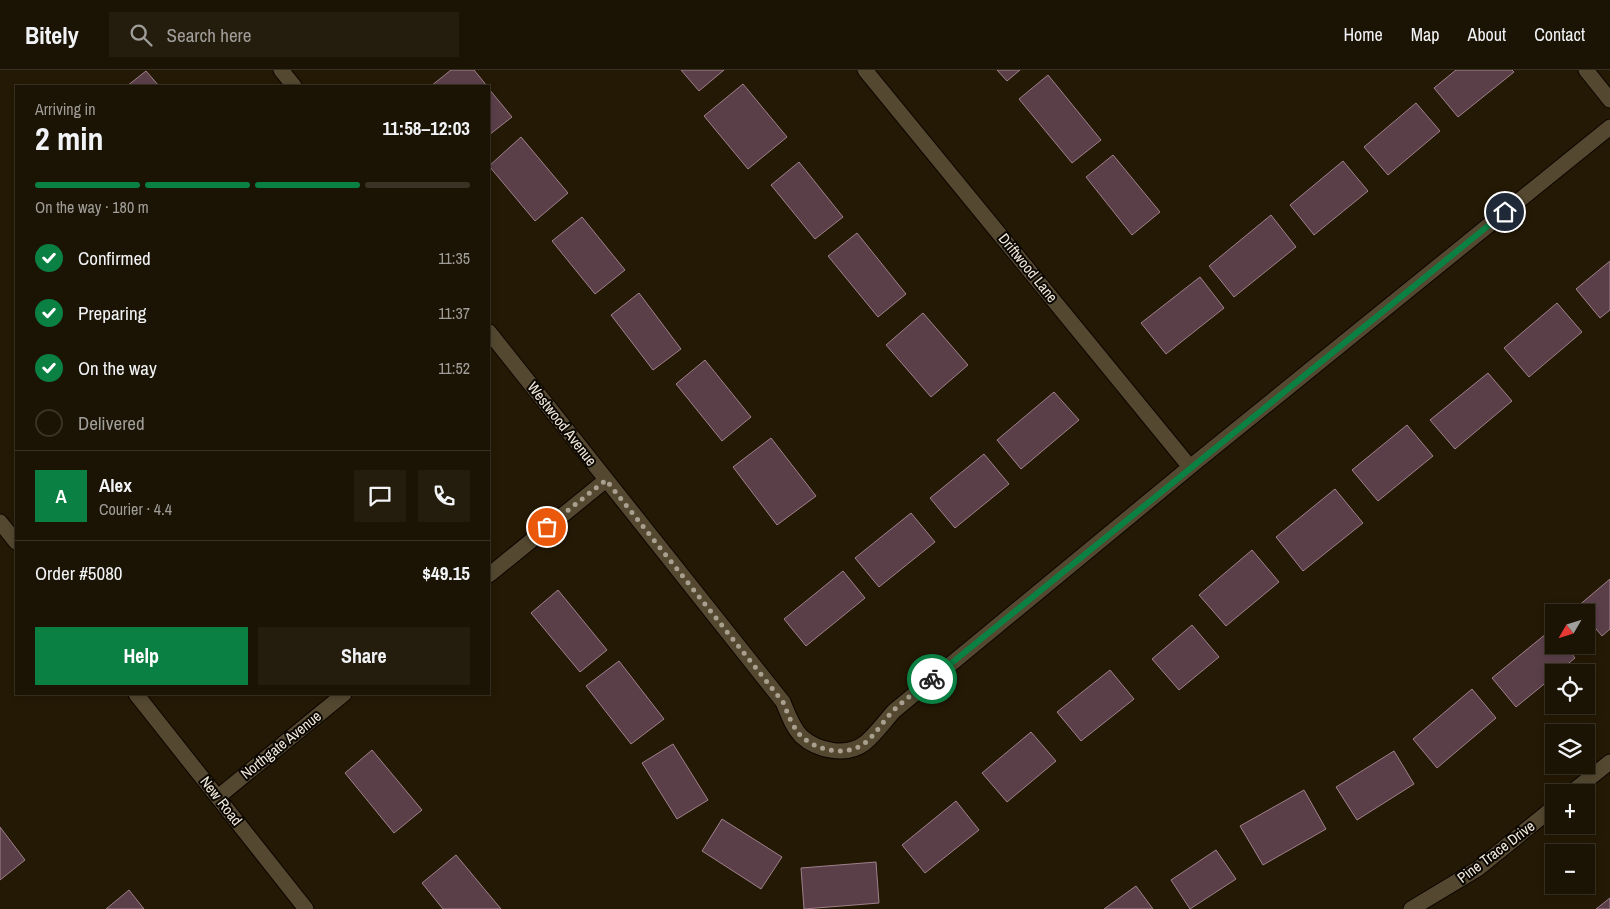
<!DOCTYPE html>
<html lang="en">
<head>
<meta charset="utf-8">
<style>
	:root { --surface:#1b1303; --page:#241c0d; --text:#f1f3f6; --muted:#a09e9a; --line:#393225; --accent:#0b8043 }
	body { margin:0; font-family:"Archivo Narrow",sans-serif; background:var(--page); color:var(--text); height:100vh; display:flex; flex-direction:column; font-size:19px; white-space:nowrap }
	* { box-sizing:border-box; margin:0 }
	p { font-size:16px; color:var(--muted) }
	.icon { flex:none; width:28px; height:28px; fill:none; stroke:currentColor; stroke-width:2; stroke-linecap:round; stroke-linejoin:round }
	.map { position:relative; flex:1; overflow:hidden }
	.side { position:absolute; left:15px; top:15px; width:475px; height:610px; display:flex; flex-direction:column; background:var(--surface); border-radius:0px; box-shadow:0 2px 8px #0003,0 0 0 1px var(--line) }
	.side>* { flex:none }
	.needle { width:32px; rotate:231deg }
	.tools { position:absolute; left:1545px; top:534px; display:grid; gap:10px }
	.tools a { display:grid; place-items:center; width:50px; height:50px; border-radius:0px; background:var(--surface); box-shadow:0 2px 8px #0003,0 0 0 1px var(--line); font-size:25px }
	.pin { position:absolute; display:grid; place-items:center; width:42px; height:42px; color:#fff; margin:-21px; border:2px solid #fff; border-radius:50%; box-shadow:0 1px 5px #0007 }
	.courier { position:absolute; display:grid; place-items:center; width:50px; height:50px; margin:-25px; border:4px solid #0b8043; border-radius:50%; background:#fff; color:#222; box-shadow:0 1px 6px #0007 }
	.headline em { font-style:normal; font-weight:800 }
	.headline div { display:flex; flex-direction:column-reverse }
	.headline { display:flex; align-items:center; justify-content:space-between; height:85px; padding:0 20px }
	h1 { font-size:32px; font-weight:800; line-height:38px }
	.bar { display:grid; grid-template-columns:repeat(4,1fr); gap:8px 5px; align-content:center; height:60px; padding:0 20px }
	.bar i { height:6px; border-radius:4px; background:var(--line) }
	.bar .on { background:var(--accent) }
	.bar p { grid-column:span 4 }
	.line { display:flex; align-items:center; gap:12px; padding:0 20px; border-top:1px solid var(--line) }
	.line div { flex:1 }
	.round { display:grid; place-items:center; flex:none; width:52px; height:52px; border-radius:0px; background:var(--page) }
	ol { padding:0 20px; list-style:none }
	li { display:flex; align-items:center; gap:15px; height:55px }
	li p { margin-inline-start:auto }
	li .icon { padding:5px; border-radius:50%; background:var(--accent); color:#fff; stroke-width:4 }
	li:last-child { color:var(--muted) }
	li i { width:28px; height:28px; border:2px solid var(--line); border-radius:50% }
	.button { display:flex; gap:10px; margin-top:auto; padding:10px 20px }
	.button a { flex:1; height:58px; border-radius:0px; background:var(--accent); color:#fff; font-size:20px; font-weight:800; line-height:58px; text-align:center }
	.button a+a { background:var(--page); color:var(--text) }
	header { display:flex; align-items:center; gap:30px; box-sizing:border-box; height:70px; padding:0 25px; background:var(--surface); border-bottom:1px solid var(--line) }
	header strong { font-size:24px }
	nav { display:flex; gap:28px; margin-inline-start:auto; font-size:18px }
	.search { width:350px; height:45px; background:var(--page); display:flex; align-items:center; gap:12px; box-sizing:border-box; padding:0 18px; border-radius:0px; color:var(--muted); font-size:19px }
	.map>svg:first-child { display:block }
</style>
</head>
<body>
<header>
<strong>Bitely</strong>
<div class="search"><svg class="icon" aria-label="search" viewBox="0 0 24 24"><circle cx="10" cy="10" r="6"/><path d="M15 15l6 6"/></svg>Search here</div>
<nav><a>Home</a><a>Map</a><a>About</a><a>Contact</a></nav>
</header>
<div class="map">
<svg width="1610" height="839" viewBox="0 0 1610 839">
	<rect width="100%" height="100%" fill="#241904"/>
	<path fill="#5a3f49" stroke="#9f818c" d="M451,0H474L487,16H431Z
		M681,0H724L699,21Z
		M997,0H1020L1007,11Z
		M1456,0H1512L1514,2L1458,47L1434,18Z
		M146,1L159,16H127Z
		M1048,5L1101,70L1072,93L1019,29Z
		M743,14L787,67L748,99L704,46Z
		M489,19L512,47L489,65Z
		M1416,33L1440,61L1388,105L1364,77Z
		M521,67L568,123L535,151L489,96Z
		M1113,85L1160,142L1132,165L1086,107Z
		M1343,91L1368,121L1314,165L1290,135Z
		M799,92L843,147L815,169L771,115Z
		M1271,145L1296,177L1234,227L1209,196Z
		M582,147L625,200L595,224L552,171Z
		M857,163L906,224L878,247L828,186Z
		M1610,191V240L1600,248L1576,219Z
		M1200,207L1224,238L1166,284L1141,253Z
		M639,223L681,279L653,300L611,245Z
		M1557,233L1582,262L1529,307L1504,278Z
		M923,243L968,295L931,327L886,275Z
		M705,290L751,347L722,371L676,314Z
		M1488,303L1512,331L1455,379L1430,350Z
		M1054,322L1079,350L1021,399L997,370Z
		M1407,355L1433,386L1378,431L1352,400Z
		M771,368L816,426L777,455L733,397Z
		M984,384L1009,414L955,458L930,428Z
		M1335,419L1363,453L1303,501L1276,467Z
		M911,443L935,472L879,517L855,488Z
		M1252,480L1279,512L1226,556L1199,525Z
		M843,501L865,528L806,576L784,549Z
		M1610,509V559L1602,566L1586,547V542H1582L1577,537Z
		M558,520L607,580L580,602L531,543Z
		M1192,555L1219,587L1179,620L1152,589Z
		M1552,559L1554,562V575H1565L1575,588L1558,602H1554V606L1516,637L1492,608Z
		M619,591L664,649L631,674L586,616Z
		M1110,600L1134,629L1081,671L1057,642Z
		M1472,619L1496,648L1437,698L1413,669Z
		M1031,662L1056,691L1007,732L982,703Z
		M673,674L708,730L677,749L642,693Z
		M372,680L422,740L394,763L345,703Z
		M1394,681L1414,714L1357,750L1336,717Z
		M1304,720L1326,759L1263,795L1240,756Z
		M956,731L979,760L925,803L902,775Z
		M722,749L782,787L761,819L702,781Z
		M0,757L25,790L0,810Z
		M1216,780L1236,809L1190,839L1171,810Z
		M456,785L501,839H443L422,813Z
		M876,792L879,833L804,839L801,798Z
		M1136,816L1153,839H1104Z
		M129,820L144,839H106Z
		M1610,828V839H1596Z"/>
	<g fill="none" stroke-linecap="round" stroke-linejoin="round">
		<g stroke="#0d0500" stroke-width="17">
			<path id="minor" d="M281,0L294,16
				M865,0L1190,397
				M1586,0L1610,30
				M489,262L783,632C788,644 792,656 801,666C817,681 847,687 865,673C876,664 885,651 894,641L1190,397L1610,57
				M0,452L16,472
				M489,505L606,410
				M136,624L306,839
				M1572,722L1610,692
				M218,727L344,624
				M1411,839L1479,798L1554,737"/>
		</g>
		<use href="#minor" stroke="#544830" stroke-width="15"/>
	</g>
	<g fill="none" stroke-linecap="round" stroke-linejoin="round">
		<path stroke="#a9a090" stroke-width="5" stroke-dasharray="0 9" d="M547,457L606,410L783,632C788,644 792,656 801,666C817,681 847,687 865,673C876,664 884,650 893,641C905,629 920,619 932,609"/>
		<path stroke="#0b8043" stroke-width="6" d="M932,609L1505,142"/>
	</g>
	<g text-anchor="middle" stroke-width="4" stroke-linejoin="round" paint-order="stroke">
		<g font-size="15" fill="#f0e9db" stroke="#0a0601">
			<text transform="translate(1028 198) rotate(51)" y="5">Driftwood Lane</text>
			<text transform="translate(562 354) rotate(52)" y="5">Westwood Avenue</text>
			<text transform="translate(281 675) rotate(-39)" y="5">Northgate Avenue</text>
			<text transform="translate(221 731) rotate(52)" y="5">New Road</text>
			<text transform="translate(1496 782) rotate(-37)" y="5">Pine Trace Drive</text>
		</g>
	</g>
</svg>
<div class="tools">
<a><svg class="needle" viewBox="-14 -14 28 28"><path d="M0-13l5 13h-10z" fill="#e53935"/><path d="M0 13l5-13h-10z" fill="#a09e9a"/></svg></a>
<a><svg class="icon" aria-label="locate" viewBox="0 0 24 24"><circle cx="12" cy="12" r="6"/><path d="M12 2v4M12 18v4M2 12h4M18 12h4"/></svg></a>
<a><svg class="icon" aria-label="layers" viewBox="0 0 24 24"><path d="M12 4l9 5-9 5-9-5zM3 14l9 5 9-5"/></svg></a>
<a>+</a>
<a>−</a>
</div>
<div class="pin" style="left:547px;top:457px;background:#ea580c"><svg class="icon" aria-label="bag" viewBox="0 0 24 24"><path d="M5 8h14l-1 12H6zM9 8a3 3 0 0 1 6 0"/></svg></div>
<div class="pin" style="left:1505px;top:142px;background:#1f2937"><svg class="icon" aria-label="home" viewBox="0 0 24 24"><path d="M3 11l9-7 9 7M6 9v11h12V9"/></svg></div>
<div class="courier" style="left:932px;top:609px"><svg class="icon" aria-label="bike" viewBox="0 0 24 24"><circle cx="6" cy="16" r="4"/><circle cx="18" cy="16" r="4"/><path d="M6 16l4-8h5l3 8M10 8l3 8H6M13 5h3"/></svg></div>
<section class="side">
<div class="headline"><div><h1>2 min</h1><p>Arriving in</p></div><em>11:58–12:03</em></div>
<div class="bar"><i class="on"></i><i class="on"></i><i class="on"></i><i></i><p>On the way · 180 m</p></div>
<ol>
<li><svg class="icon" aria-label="check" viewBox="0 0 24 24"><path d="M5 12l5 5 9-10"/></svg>Confirmed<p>11:35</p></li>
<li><svg class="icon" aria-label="check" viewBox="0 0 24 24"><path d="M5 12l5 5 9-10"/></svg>Preparing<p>11:37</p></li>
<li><svg class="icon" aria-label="check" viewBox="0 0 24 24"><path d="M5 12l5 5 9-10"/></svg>On the way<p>11:52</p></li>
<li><i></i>Delivered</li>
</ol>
<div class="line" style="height:90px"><b class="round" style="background:var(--accent);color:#fff">A</b><div><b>Alex</b><p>Courier · 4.4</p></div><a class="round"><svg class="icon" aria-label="chat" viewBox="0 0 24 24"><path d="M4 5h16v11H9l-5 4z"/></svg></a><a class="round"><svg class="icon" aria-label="phone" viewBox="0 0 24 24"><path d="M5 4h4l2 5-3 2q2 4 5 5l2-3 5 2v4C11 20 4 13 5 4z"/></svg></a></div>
<div class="line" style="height:65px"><div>Order #5080</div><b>$49.15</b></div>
<div class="button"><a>Help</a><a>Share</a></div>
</section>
</div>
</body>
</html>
